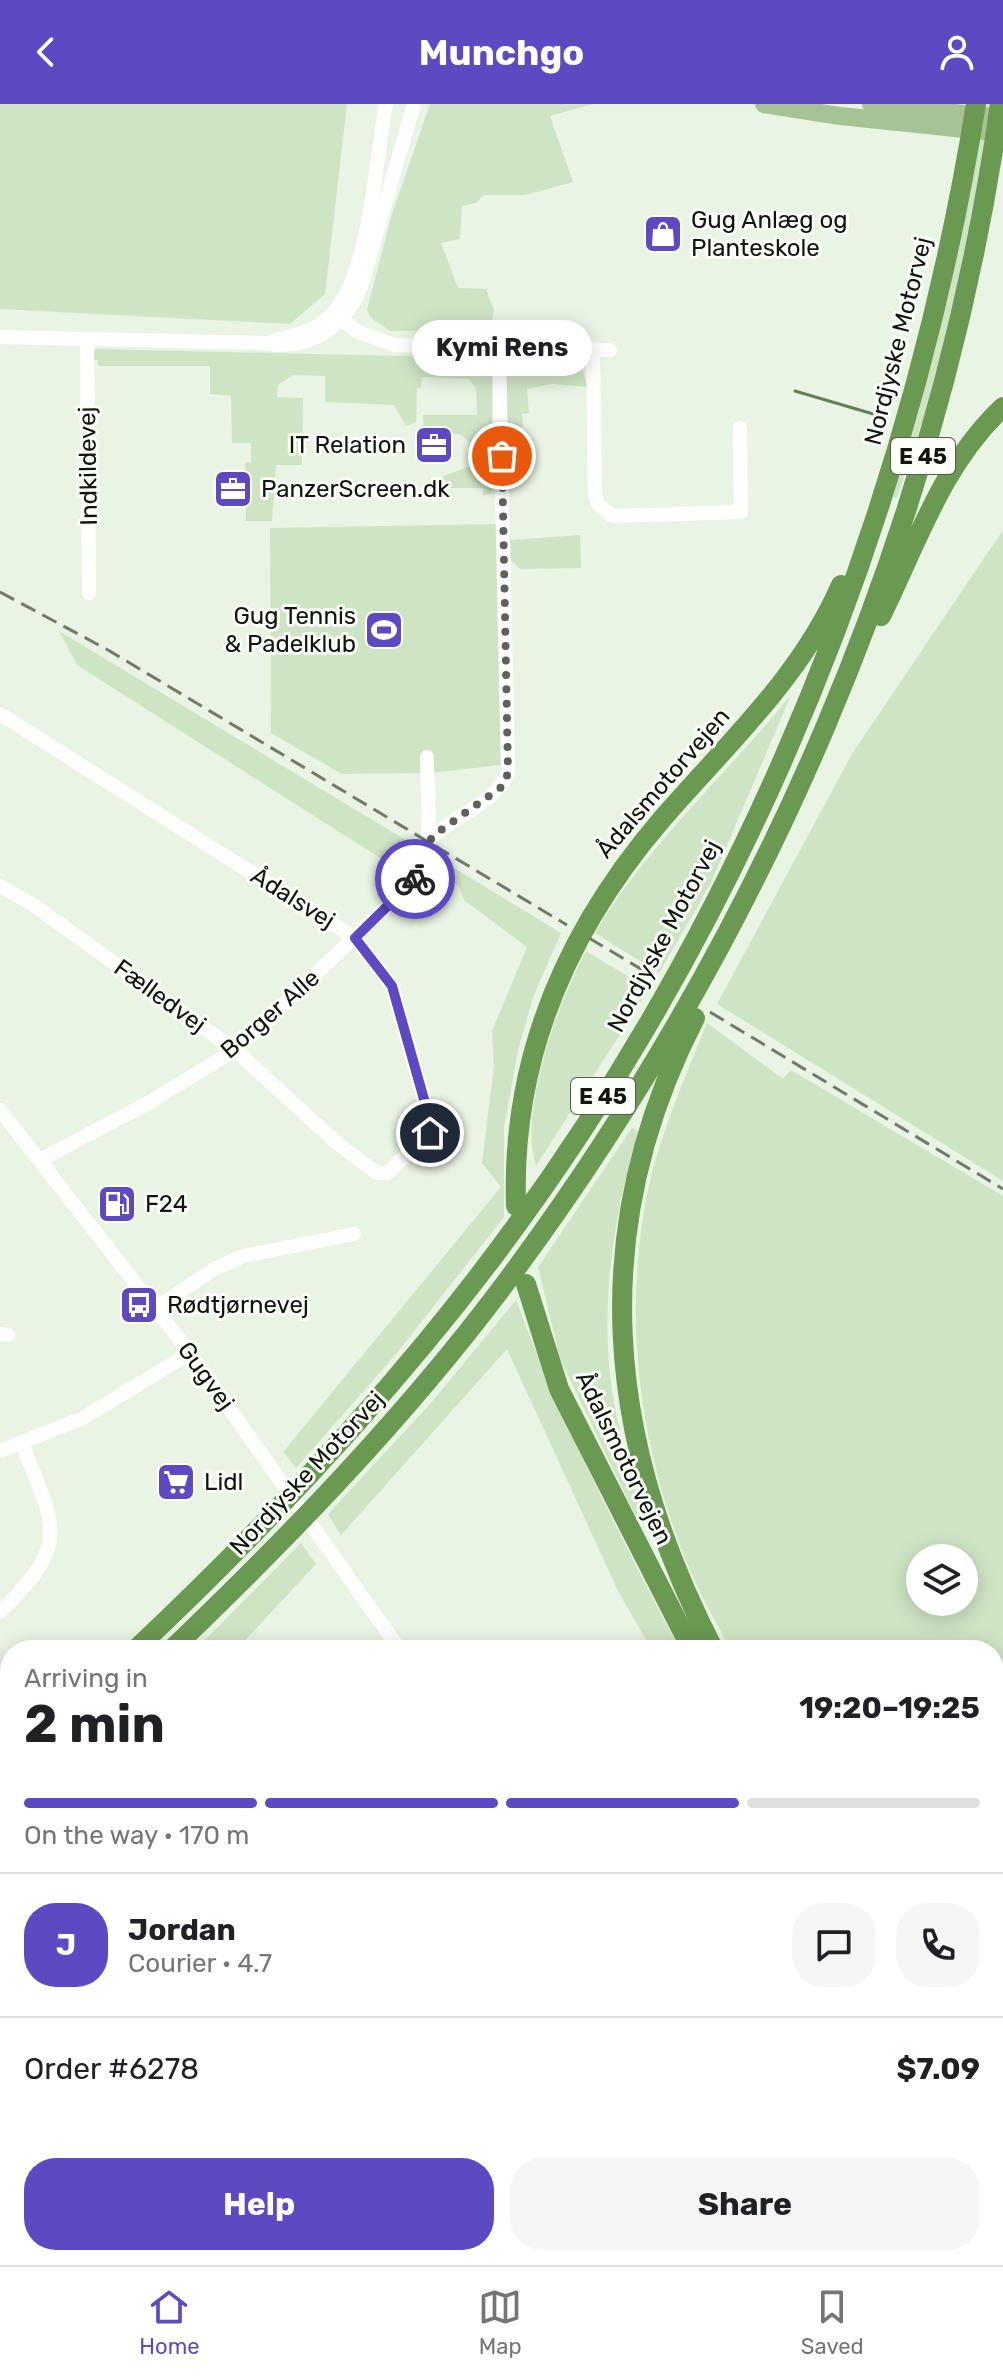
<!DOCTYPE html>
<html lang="en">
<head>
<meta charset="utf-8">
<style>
	:root { --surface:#fff; --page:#f6f6f6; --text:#202124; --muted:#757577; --line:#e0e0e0; --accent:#5d49c1 }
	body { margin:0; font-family:Rubik,sans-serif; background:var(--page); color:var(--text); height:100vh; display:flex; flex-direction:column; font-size:30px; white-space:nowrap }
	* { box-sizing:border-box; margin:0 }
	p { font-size:26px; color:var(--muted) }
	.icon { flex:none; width:44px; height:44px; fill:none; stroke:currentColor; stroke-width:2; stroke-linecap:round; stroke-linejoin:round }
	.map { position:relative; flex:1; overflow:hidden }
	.drawer { position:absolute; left:0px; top:1536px; width:1004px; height:626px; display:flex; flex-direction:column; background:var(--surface); border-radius:32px 32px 0 0; box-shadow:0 4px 20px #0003 }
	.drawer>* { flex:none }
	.fabs { position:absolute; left:906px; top:1440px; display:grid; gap:16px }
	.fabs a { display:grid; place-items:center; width:72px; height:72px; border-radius:50%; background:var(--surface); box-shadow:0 4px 20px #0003; font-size:40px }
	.pin { position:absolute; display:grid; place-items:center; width:68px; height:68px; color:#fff; margin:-34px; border:4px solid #fff; border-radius:50%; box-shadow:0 2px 8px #0007 }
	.courier { position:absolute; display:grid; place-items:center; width:80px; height:80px; margin:-40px; border:6px solid #5d49c1; border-radius:50%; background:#fff; color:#222; box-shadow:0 2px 10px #0007 }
	.bubble { position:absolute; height:56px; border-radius:28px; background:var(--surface); box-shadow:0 4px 20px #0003; font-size:26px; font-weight:700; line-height:56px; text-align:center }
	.overview em { font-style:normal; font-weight:700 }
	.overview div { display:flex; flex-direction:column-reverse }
	.overview { display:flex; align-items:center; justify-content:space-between; height:136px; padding:0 24px }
	h1 { font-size:52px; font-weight:700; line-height:60px }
	.bar { display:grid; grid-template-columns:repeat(4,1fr); gap:12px 8px; align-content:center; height:96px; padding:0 24px }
	.bar i { height:10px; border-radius:6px; background:var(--line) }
	.bar .selected { background:var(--accent) }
	.bar p { grid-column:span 4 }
	.line { display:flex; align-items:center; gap:20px; padding:0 24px; border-top:2px solid var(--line) }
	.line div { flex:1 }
	.round { display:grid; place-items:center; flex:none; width:84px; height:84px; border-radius:32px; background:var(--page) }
	.primary-button { display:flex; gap:16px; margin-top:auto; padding:16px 24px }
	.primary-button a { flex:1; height:92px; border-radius:32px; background:var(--accent); color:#fff; font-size:32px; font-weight:700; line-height:92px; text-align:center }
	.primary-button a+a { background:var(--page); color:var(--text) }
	header { display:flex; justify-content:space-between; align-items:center; height:104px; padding:0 24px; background:var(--accent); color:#fff; font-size:36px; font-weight:700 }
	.menu { display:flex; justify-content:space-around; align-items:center; height:112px; border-top:2px solid var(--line); background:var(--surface); font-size:22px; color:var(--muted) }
	.menu a { display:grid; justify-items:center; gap:4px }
	.menu .selected { color:var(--accent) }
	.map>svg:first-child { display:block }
</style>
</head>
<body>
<header><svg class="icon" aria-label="back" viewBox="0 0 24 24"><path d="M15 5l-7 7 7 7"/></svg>Munchgo<svg class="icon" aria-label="person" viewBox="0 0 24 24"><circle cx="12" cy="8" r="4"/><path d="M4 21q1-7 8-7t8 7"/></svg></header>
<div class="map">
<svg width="1003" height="2161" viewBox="0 0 1003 2161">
	<rect width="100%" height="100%" fill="#e9f4e4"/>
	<path fill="#cfe4c5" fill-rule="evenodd" d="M0,0H347L325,190L290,220L0,205Z
		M430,0H593L550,12L573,78L525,91H484L476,99L462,102L460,135L441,139L458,184L486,185L494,206L490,227H390L370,213L367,206L391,113Z
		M984,0H992L961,171L930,294L897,394L893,393L952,169Z
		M98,245L486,254L492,265V389L483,392V384H428V378L478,359C464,322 458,326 424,339L423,311H477L476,284L469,275L422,273L421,284H417L416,318L406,322L394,301L325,298V272L293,271L278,281L277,293L303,294L302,361H276L272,417H246L245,359L251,358V339H232L231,292L210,290V262H98V256H92L93,247Z
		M510,254L579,256L588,283L552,280L527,285L529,309L522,310L523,323L508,325V344L505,263Z
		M497,420L501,661L430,669L342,670L271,629L270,424Z
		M509,422L511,436L580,431L581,464L520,465L506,451Z
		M1003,426V1077L717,900L852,650Z
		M59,527L419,744L407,771L77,561Z
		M791,591L711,779L659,869L595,829C648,740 726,671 791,591Z
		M433,751L561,829L534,891L518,946L504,1024V1113L396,1250L296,1364L283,1348L501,1083L482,1059L494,962L492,927L527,843L464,796L458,781L429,766Z
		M422,784L443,798L400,807L397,804Z
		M586,847L649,885L536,1062C518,1005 559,898 586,847Z
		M707,919L783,975L791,966L1003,1092V2080L994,2061V1546H731C716,1518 699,1489 687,1459C637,1337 621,1202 651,1073C664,1021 687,969 707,919ZM964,1454V1498H920V1454Z
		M632,1024L638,1027C613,1114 598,1208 614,1299C621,1337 633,1374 644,1412L637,1415L560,1254L538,1163Z
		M516,1196C561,1317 619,1431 680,1546H652L619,1489L507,1245L341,1431L328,1410L430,1300Z
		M301,1439L316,1460L236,1546H195Z
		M10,2025V2152H268L286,2161H0V2049Z"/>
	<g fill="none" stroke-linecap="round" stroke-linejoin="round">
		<path stroke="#677e5b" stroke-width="3" d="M795,287L880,312"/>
		<path stroke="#fff" stroke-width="14" d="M335,211L358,228L394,241L610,246
			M0,233L263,239C306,247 342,227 360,186L414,0
			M87,236L89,489
			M274,236C291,232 307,229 321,220C371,187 375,55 386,0
			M593,246L595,391L598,400L612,412L741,408L740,324
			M0,610L355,834L392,882L431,1020L430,1029L387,1069H377L338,1040L235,946L32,800L0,782
			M428,738C450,712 495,701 508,669L499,244
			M0,1006L190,1249L400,1546
			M40,1056L148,999L235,946L414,777C436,741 427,694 427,653
			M156,1204L214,1165L243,1152L354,1130
			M0,1230L8,1231
			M0,1347L83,1314L190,1249
			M0,1508C72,1438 55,1425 22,1339
			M0,1834L10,1825
			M0,2002L10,2006
			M386,2152L388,2161
			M815,2152L819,2161
			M428,2161L472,2152"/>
		<path stroke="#a6c297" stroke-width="18" d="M764,0L840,12L1003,29
			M871,0L1003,14"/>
		<path stroke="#6a9951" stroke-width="20" d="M881,512C917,439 942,360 1003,303
			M695,914C585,1128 606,1338 714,1546
			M516,1102C511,953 567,826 662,715C727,640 801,573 841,481
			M526,1180L559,1285L692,1546
			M135,1546C238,1449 336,1347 426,1238C718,885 903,450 976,0
			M171,1546C290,1432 405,1313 504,1181C761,837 940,427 1000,0
			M0,1675L10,1665
			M0,1710L10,1700
			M994,2093L1003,2111
			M994,2132L1003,2150"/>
		<path stroke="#72796f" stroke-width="3" stroke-dasharray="16 8" stroke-linecap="butt" d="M0,488L108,546L567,821
			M589,834L656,874
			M710,908L1003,1085"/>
	</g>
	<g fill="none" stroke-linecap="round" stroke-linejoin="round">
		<path stroke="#5d625a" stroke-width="8" stroke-dasharray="0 14.4" d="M415,775C424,760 424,743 434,731L503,682L508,669L502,352"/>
		<path stroke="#5d49c1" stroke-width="10" d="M415,775L355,834L392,882L431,1020L430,1029"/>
	</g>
	<defs>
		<g id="shop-square" transform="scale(2)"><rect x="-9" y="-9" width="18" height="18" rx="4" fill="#5d49c1" stroke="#fafff8"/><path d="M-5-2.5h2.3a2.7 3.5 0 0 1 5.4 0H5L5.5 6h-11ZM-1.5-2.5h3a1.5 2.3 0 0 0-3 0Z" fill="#fff"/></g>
		<g id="office-square" transform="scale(2)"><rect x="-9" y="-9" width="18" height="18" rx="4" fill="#5d49c1" stroke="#fafff8"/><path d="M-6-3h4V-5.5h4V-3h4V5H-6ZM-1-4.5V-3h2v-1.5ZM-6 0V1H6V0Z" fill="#fff"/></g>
		<g id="stadium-square" transform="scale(2)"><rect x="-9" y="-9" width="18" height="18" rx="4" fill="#5d49c1" stroke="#fafff8"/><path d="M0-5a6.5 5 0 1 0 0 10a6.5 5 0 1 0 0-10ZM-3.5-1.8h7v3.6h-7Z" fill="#fff"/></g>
		<g id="fuel-square" transform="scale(2)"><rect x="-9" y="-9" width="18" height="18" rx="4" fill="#5d49c1" stroke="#fafff8"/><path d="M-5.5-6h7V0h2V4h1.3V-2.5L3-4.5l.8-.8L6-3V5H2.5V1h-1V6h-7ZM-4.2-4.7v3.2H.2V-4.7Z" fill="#fff"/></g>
		<g id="bus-square" transform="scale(2)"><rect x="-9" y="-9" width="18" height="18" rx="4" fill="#5d49c1" stroke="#fafff8"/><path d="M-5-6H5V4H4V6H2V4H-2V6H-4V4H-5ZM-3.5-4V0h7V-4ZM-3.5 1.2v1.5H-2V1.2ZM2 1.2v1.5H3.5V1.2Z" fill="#fff"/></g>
		<g id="supermarket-square" transform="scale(2)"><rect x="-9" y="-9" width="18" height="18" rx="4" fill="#5d49c1" stroke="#fafff8"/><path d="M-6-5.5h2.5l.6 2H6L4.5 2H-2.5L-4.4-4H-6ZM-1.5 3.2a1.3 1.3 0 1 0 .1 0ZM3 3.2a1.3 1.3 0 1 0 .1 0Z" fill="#fff"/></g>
	</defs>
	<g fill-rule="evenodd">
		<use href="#shop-square" x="663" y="130"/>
		<use href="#office-square" x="434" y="341"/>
		<use href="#office-square" x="233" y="385"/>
		<use href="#stadium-square" x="384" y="526"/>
		<use href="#fuel-square" x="117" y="1100"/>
		<use href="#bus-square" x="139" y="1201"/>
		<use href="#supermarket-square" x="176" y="1378"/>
	</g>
	<g text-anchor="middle" stroke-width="6" stroke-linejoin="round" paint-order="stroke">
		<g fill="#fafff8" stroke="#575a55" stroke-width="2">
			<rect x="891" y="334" width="64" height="36" rx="6"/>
			<rect x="571" y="974" width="64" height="36" rx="6"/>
		</g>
		<g font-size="22" font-weight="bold" fill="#11140f">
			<text x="923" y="360">E 45</text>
			<text x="603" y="1000">E 45</text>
		</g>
		<g font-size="24" fill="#11140f" stroke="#fafff8" text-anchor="start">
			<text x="691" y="124">Gug Anlæg og<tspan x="691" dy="28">Planteskole</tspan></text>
			<text x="406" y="349" text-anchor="end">IT Relation</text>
			<text x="261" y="393">PanzerScreen.dk</text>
			<text x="356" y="520" text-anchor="end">Gug Tennis<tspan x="356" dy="28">&amp; Padelklub</tspan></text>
			<text x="145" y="1108">F24</text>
			<text x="167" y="1209">Rødtjørnevej</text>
			<text x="204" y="1386">Lidl</text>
		</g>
		<g font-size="24" fill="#11140f" stroke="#fafff8">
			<text transform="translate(898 237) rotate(-76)" y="8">Nordjyske Motorvej</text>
			<text transform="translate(88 362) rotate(-91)" y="8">Indkildevej</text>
			<text transform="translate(663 679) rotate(-49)" y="8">Ådalsmotorvejen</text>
			<text transform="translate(293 794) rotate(32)" y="8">Ådalsvej</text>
			<text transform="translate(664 832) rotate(-62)" y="8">Nordjyske Motorvej</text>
			<text transform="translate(160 892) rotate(36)" y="8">Fælledvej</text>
			<text transform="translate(270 910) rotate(-41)" y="8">Borger Alle</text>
			<text transform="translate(206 1272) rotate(54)" y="8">Gugvej</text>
			<text transform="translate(624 1354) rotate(64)" y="8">Ådalsmotorvejen</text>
			<text transform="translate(307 1369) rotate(-47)" y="8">Nordjyske Motorvej</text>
		</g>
	</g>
</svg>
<div class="fabs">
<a><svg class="icon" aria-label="layers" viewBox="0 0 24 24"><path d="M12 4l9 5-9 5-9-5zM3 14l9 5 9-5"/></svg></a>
</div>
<div class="pin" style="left:502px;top:352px;background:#ea580c"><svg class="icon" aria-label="bag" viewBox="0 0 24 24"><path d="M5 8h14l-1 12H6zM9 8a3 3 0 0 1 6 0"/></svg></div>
<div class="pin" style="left:430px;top:1029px;background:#1f2937"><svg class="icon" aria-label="home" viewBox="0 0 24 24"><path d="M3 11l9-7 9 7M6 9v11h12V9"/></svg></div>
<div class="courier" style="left:415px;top:775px"><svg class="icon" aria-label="bike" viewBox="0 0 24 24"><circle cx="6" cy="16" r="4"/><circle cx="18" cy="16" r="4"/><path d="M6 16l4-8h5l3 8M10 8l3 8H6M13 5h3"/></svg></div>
<div class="bubble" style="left:412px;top:216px;width:180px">Kymi Rens</div>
<section class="drawer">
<div class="overview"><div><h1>2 min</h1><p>Arriving in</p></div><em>19:20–19:25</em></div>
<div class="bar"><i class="selected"></i><i class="selected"></i><i class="selected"></i><i></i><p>On the way · 170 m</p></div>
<div class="line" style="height:144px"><b class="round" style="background:var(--accent);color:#fff">J</b><div><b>Jordan</b><p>Courier · 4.7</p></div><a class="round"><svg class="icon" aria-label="chat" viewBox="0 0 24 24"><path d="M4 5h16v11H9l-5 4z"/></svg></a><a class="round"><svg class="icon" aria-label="phone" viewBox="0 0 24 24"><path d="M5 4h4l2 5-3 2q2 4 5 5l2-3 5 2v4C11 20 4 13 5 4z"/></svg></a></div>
<div class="line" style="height:104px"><div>Order #6278</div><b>$7.09</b></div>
<div class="primary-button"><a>Help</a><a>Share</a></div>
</section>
</div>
<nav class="menu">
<a class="selected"><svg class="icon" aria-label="home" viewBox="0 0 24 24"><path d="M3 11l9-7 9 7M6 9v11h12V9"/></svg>Home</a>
<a><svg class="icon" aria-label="map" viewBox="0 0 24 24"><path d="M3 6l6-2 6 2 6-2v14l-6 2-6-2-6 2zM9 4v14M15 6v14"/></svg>Map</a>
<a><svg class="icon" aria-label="saved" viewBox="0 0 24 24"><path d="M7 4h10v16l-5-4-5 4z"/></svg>Saved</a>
</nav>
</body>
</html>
